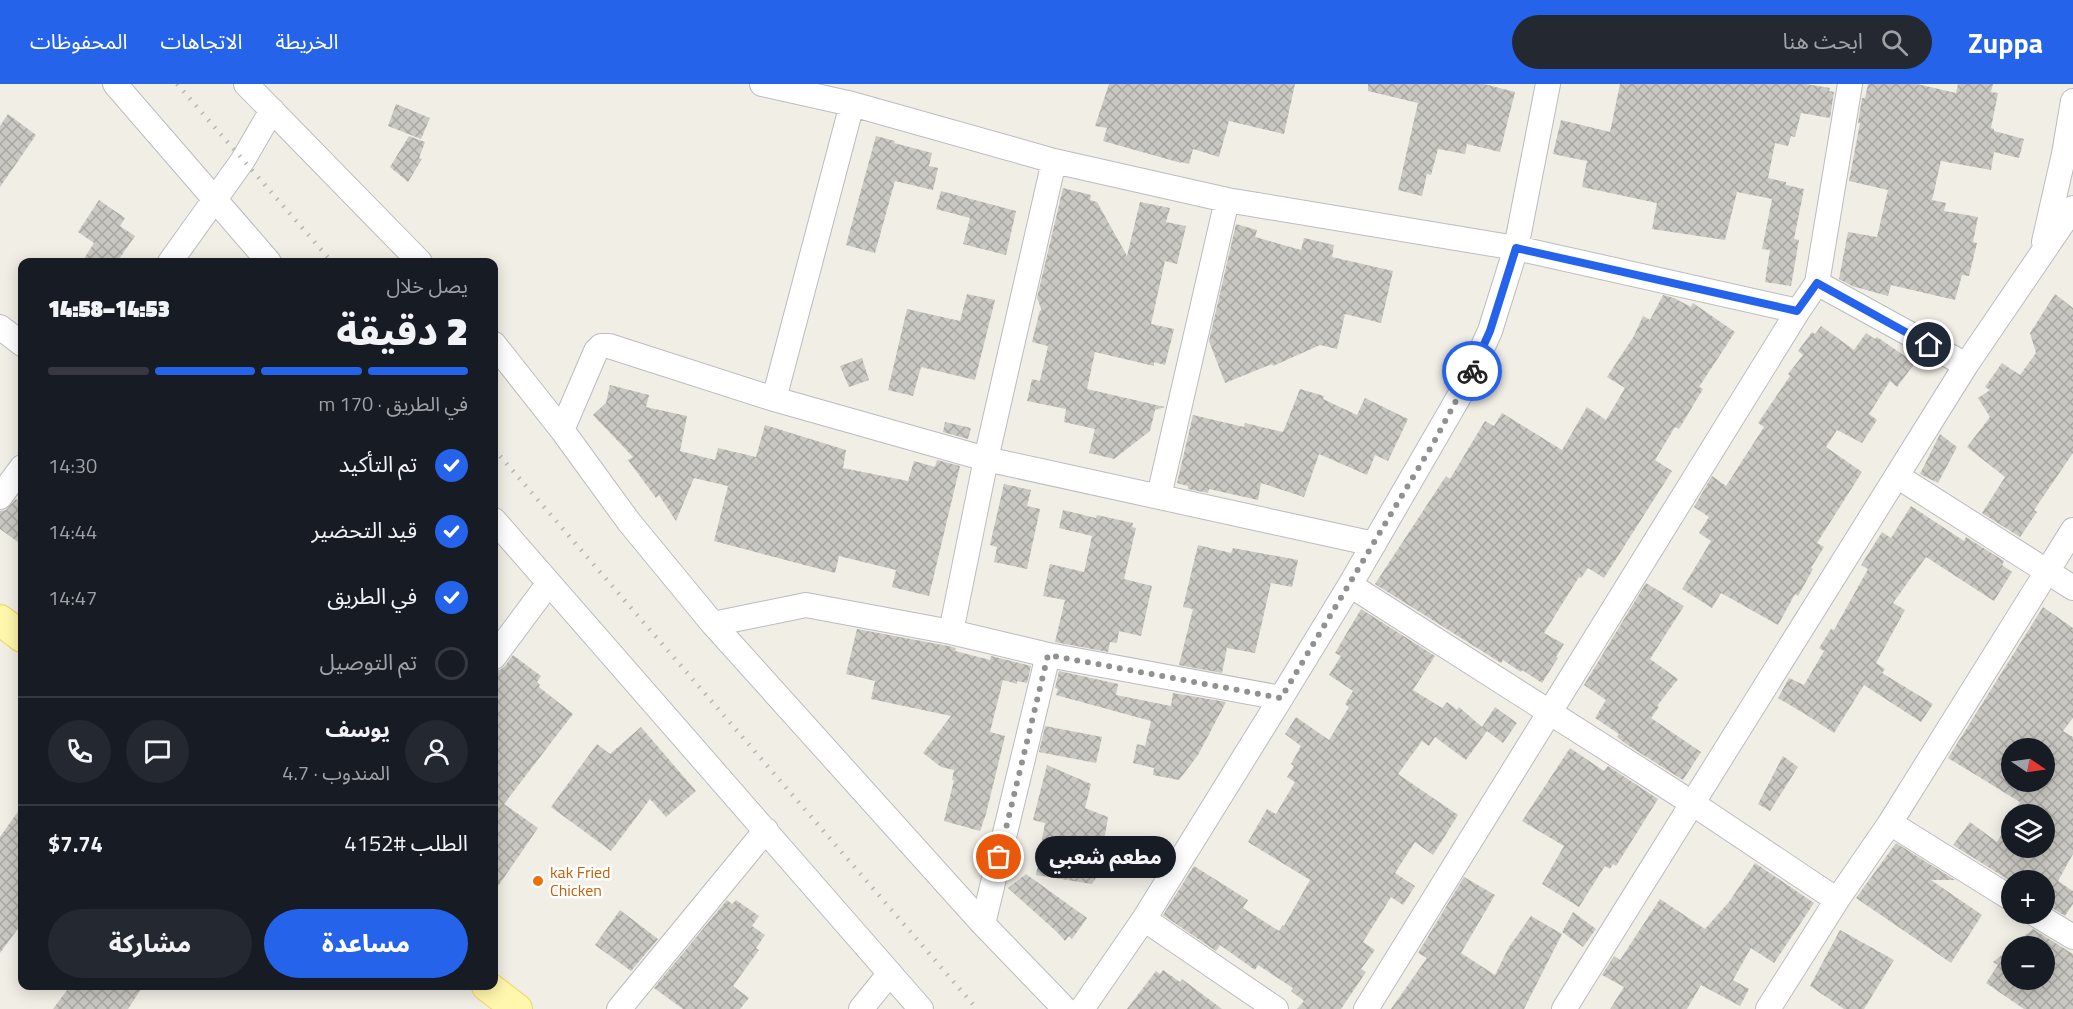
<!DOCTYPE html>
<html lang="ar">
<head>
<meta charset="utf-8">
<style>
	:root { --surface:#171b24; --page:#242831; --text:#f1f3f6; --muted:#9ea1a6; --line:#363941; --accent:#2563eb }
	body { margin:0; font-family:"Titillium Web","Noto Sans Arabic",sans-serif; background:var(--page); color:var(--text); direction:rtl; height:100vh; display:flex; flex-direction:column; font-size:22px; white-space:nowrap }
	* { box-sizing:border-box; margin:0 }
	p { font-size:20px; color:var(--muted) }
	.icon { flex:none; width:33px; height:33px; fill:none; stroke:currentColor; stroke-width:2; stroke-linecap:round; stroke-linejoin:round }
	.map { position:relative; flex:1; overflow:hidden; direction:ltr }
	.drawer { position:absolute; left:18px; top:174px; width:480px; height:732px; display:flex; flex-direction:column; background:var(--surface); border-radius:12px; box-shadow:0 3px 15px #0003; direction:rtl }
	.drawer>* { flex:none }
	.needle { width:39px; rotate:103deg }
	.controls { position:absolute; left:2001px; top:654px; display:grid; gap:12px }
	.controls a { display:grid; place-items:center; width:54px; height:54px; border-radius:50%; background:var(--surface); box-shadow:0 3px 15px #0003; font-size:30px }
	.pin { position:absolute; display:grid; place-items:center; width:51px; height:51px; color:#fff; margin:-26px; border:3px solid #fff; border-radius:50%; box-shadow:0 2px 6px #0007 }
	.courier { position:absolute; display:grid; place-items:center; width:60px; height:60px; margin:-30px; border:4px solid #2563eb; border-radius:50%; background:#fff; color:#222; box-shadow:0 2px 8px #0007 }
	.bubble { position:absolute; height:42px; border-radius:21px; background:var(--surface); box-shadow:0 3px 15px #0003; font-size:20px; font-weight:800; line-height:42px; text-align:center; direction:rtl }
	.head em { font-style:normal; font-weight:800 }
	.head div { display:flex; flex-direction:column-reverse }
	.head { display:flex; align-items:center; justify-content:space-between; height:102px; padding:0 30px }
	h1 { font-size:39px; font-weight:800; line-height:45px }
	.bar { display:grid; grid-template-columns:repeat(4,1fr); gap:9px 6px; align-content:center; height:72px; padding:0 30px }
	.bar i { height:8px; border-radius:4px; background:var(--line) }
	.bar .current { background:var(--accent) }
	.bar p { grid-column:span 4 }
	.line { display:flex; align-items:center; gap:15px; padding:0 30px; border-top:2px solid var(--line) }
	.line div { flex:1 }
	.round { display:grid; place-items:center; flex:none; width:63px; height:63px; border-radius:32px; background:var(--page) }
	ol { padding:0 30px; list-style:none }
	li { display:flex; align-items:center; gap:18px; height:66px }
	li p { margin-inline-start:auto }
	li .icon { padding:6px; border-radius:50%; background:var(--accent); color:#fff; stroke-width:4 }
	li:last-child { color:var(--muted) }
	li i { width:33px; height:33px; border:3px solid var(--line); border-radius:50% }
	.action { display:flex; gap:12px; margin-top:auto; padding:12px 30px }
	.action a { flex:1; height:69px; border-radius:36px; background:var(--accent); color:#fff; font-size:24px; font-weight:800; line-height:69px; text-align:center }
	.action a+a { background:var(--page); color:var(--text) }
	header { display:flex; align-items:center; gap:36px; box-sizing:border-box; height:84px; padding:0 30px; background:var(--accent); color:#fff }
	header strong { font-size:28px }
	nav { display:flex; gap:33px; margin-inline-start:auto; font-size:21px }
	.search { width:420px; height:54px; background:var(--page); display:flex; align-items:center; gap:15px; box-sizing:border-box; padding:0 21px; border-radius:33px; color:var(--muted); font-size:22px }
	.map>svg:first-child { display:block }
</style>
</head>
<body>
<header>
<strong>Zuppa</strong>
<div class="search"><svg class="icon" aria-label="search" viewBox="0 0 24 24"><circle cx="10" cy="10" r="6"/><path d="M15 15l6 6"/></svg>ابحث هنا</div>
<nav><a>الخريطة</a><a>الاتجاهات</a><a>المحفوظات</a></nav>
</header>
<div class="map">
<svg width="2073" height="925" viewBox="0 0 2073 925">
	<defs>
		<pattern id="building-cross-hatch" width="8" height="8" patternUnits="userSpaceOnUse" patternTransform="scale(1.5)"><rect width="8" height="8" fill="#cac8c2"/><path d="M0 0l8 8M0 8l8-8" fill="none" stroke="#a7a6a1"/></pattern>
	</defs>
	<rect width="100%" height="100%" fill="#f0eee5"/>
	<path fill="url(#building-cross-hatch)" fill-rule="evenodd" d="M1109,0H1295L1284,50L1229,37L1219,73L1193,65L1189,80L1181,78V79L1103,57L1107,44L1095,42Z
		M1368,0H1484L1515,8L1500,68L1467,60L1465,70L1438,65L1431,91L1427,90L1422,112L1398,106L1418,19L1368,7Z
		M1620,0H1806L1830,4L1829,7L1834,8L1830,34L1801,29L1795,53L1791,52L1788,62L1775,59L1768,94L1786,98V101L1804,105L1794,155L1799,156L1791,202L1765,198L1770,166L1762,165L1772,115L1737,108L1725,156L1652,145L1657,119L1582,103L1587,77L1553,70L1561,36L1610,48Z
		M1868,0H1917L1956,9L1958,0H1993L1991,8L1998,9L1991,44L1994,45V47L2024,55L2019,74L1994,68L1991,86L1941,77L1932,116L1946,119L1944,127L1978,133L1973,158L1977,159L1969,192L1962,191L1955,216L1891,201L1888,212L1852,202L1839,195L1848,148L1877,153L1888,106L1849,97L1860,39H1858L1862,14H1865Z
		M396,20L430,34L421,55L388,42Z
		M8,30L36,51L0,103V42Z
		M409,52L425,58L419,74L422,75L408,98L390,83Z
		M876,52L895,57L894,59L932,69L929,82L938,84L933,106L895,97L875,169L846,161Z
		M1063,104L1091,111L1090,116L1097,118L1127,172L1140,118L1170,124L1166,138L1186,142L1177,180L1165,177L1151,240L1174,245L1165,281L1154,278V282L1095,268L1087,305L1165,323L1155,326L1150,347L1114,375L1089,369L1095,345L1064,338L1066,325L1027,317L1032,295L1040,297L1048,262L1032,258L1040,226L1042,227L1037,214Z
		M941,107L1016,127L1006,171L963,160L970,134L936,125Z
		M99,116L125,134L120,142L135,152L117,178H82L94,159L78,148Z
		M1236,140L1257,146L1255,153L1301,166L1304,154L1334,161L1332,173L1393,187L1381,239L1345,230L1337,265L1320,261L1273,282L1272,280L1225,299L1209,257Z
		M967,210L995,216L975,296L921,283L913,312L888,306L907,225L960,237Z
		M2055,210L2073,224V369L2034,426L2037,428L2020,453L1982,429L2005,393L1967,363L1990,333L1978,314L1990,306L1985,303L2002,279L2020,291L2036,269L2030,249Z
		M1663,211L1674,214L1691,223L1693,219L1735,248L1699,303L1703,305L1679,345L1675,343L1655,376L1672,387L1604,494L1588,484L1581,494L1579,493L1544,549L1564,560L1556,573L1558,574L1542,599L1522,586L1521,588L1503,576L1501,579L1375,500L1446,392L1450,395L1485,337L1494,342L1502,329L1562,366L1587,323L1606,336L1625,304L1607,293L1634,252L1643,232L1650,236Z
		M1821,242L1854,266L1866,249L1875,255L1877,253L1915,279L1897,303L1890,297L1869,330L1877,336L1862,359L1837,346L1826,363L1862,388L1817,459L1824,463L1811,484L1813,485L1798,512L1795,510L1778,541L1721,509L1712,524L1682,505L1711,457L1699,449L1709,433L1694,423L1712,392L1726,402L1764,343L1758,339L1790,292L1788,290L1803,271L1798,267L1812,248L1815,250Z
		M862,274L869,296L849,303L840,282Z
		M610,301L649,311L646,323L687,332L680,367L715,376L718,364L756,373L765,341L846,366L843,384L908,397L914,377L935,383L937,376L960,382L929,512L892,503L896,486L839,472L835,489L714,457L728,402L694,394L676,437L659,411L656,414L628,376L633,373L593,331L606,319Z
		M1300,305L1324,312L1323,315L1357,331L1365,314L1408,335L1388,377L1375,371L1367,391L1319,370L1304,413L1261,399L1258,416L1209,405L1208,409L1188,405V402L1177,399L1193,331L1244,343L1245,339L1283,348Z
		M945,338L971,344L968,355L943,348Z
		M1940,350L1957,363L1938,399L1920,390Z
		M1004,400L1031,406L1027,422L1040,425L1027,485L994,478L997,463L990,461Z
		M16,415L22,419V461L0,445V427L6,426Z
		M1911,422L1964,457L1966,453L2004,477L2002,481L2012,488L1994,517L1926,473L1893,519L1905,526L1876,579L1885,585L1882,589L1933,620L1921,638L1864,601L1834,649L1805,630L1778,614L1789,594L1804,601L1824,567L1819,564L1831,545L1834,546L1868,485L1861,481L1882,448L1891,454Z
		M1063,426L1096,434L1097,431L1133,439L1132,443L1136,444L1124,495L1152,502L1141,552L1119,547L1117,559L1110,558L1108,568L1055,558L1065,516L1043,512L1050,480L1084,488L1092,452L1059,444Z
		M1198,461L1231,469L1233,464L1298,476L1292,503L1271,499L1255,569L1227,564L1222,589L1179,581L1193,525L1183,523Z
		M1646,499L1684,522L1650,575L1678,595L1657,622L1659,623L1651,634L1701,668L1683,696L1626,660L1617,653L1619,650L1595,634L1606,616L1584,601Z
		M2043,523L2073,544V634L2063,647L2073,653V770L2058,797L2073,807V820L2065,832L2044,819V796L2012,798L1953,761L1970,738L1997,758L2012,733V764H2044V730H2013L2020,718L1948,674ZM2012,664H2044V698H2012Z
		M1361,525L1435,572L1413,606L1442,624L1447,618L1457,626L1459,623L1482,643L1495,623L1517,639L1503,659L1487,647L1466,676L1435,653L1429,662L1422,657L1398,690L1458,731L1433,771L1415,758L1395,789L1415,802L1403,821L1391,813L1363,858L1375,866L1361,885L1366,888L1341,925H1297L1304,917L1291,907L1293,904L1258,881L1255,886L1220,861L1216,867L1163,831L1194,782L1248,816L1243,824L1279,847L1283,841L1284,842L1310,796L1248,758L1267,725L1276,730L1295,698L1287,693L1294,682L1291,680L1301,662L1285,650L1296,633L1329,656L1349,623L1345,620L1353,607L1329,591L1341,572L1335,569Z
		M857,545L948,562L956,564L955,567L990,576L991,572L1031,582L1027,599L1017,597V600L1003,596L990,648L1005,652L986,730L980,747L944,737L954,696H952L954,686L941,683L923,669L951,632L871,615L875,597L846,590Z
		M513,571L541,592L537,598L540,601L539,603L573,630L504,720L538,744L494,808V587L500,586L505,582Z
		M1059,587L1118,600L1116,611L1171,622L1173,609L1226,618L1198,671L1179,696L1153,691L1154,684L1133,679L1137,660L1145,662L1151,637L1056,611L1058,605L1055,604Z
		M1045,642L1102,653L1096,679L1039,668Z
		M641,643L696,707L666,733L650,715L611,767L551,723L597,660L610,670Z
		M1570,664L1604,687L1608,682L1658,715L1616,782L1613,780L1610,785L1605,782L1579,823L1542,800L1564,762L1522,737Z
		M1783,672L1798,683L1770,727L1758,720Z
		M1047,681L1091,700L1085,724L1108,733L1098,791L1092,800L1036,791L1045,739L1033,736Z
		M22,722V839L0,869V753Z
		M1896,759L1955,796H1931L1982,831L1951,879L1856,814Z
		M1755,779L1814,819L1774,879L1751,864L1733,896L1749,905L1740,922L1701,901L1687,925H1610L1624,903L1602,891L1614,872L1620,876L1660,815L1705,845L1729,818Z
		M1026,790L1087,834L1072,855L1069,852L1065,857L1057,848L1008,804Z
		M1464,793L1495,811L1461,869L1495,891L1509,863L1531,832L1562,850L1524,925H1391L1427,874L1418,869Z
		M727,816L732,820L736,816L759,832L752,842L765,851L756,864L759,866L733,902L749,914L740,925H683L654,904Z
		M620,826L658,855L631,887L595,861Z
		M1573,828L1596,845L1583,863L1562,848Z
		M2033,845L2073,870V925H2024L1986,899L1998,881L1993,878L2012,863V896H2044V862H2012Z
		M1840,846L1894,876L1864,925H1844L1810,902Z
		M1163,886L1180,898L1182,895L1222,925H1127L1156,887L1160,890Z
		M70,902H143L128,925H53Z"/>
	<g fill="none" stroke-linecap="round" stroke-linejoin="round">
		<g stroke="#babcc1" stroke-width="26">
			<path id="minor" d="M115,0L269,178
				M246,0L420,178
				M762,0L852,20L1054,77L1227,116L1516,164L1798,227
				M2044,158L2064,70L2073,17
				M170,178L243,76L272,26
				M1817,199L1966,281
				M0,243L22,260
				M494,260L562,346L629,438L713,540L983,840L1065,925
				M774,315L852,20
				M562,346L596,267L601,262H609L774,315L986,375L1374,460
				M1897,392L2073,504
				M1159,412L1227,116
				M0,413L22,383
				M494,436L921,925
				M1350,501L1692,719L1837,816
				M713,540L806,521L951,548L1048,571L1281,614
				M951,548L986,375L1054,77
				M494,573L549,499
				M1890,739L2012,815
				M2035,830L2073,853
				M1144,835L1276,925
				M983,840L1048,571
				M619,925L766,746
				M861,925L890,889
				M1082,925L1144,835L1281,614L1350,501L1464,304L1490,247L1516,164L1548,0
				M1366,925L1798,227L1817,199L1850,0
				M1564,925L1966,281L2073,124
				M1768,925L1837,816L1890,739L2073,446"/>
		</g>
		<g stroke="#f4d45a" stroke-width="32">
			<path id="major" d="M0,536L22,553
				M487,902L517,925"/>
		</g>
		<use href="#minor" stroke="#fff" stroke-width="24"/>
		<use href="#major" stroke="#fff7ab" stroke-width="30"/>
		<path stroke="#b6b7b7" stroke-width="4.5" stroke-dasharray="1.5 8" stroke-linecap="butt" d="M177,0L332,178
			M494,365L977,925"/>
	</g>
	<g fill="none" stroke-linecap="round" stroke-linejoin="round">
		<path stroke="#909292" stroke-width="6" stroke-dasharray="0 10.8" d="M999,773L1048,571L1281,614L1434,358L1472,287"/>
		<path stroke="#2563eb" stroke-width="8" d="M1472,287L1490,247L1516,164L1797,227L1817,199L1929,261"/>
	</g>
	<circle fill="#e8710a" stroke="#fff" stroke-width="2" cx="538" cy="797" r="6"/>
	<g text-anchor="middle" stroke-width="5" stroke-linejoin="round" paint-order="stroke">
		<g font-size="16" fill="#c56008" stroke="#fff" text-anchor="start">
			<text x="550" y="794">kak Fried<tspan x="550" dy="18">Chicken</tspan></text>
		</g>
	</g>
</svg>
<div class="controls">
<a><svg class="needle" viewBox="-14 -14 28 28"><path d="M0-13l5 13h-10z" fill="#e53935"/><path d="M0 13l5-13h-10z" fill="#9ea1a6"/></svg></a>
<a><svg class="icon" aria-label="layers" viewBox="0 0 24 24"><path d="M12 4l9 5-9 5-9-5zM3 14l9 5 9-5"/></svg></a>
<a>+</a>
<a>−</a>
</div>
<div class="pin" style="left:999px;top:773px;background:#ea580c"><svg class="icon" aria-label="bag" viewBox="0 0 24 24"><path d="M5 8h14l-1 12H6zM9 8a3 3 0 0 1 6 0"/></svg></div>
<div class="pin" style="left:1929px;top:261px;background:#1f2937"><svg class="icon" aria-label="home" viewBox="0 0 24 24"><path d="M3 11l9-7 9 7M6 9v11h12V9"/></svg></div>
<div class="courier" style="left:1472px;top:287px"><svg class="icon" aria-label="bike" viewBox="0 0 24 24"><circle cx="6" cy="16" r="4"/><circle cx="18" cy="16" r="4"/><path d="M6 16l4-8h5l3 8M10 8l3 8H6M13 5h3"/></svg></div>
<div class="bubble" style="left:1035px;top:752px;width:141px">مطعم شعبي</div>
<section class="drawer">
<div class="head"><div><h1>2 دقيقة</h1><p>يصل خلال</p></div><em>14:53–14:58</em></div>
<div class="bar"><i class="current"></i><i class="current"></i><i class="current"></i><i></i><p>في الطريق · 170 m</p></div>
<ol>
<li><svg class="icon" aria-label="check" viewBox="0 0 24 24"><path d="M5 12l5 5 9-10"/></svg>تم التأكيد<p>14:30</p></li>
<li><svg class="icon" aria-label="check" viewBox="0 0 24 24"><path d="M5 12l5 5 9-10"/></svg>قيد التحضير<p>14:44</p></li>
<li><svg class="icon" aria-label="check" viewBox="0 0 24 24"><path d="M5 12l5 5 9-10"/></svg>في الطريق<p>14:47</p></li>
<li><i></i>تم التوصيل</li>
</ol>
<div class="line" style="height:108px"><a class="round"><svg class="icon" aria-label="person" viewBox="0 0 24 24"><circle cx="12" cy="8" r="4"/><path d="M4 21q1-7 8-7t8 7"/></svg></a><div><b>يوسف</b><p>المندوب · 4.7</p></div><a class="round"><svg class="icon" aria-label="chat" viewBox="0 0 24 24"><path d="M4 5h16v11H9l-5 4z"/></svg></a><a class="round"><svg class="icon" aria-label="phone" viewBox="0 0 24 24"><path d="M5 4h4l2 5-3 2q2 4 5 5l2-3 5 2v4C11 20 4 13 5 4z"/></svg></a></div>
<div class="line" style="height:78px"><div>الطلب #4152</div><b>$7.74</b></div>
<div class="action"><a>مساعدة</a><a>مشاركة</a></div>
</section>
</div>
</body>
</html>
